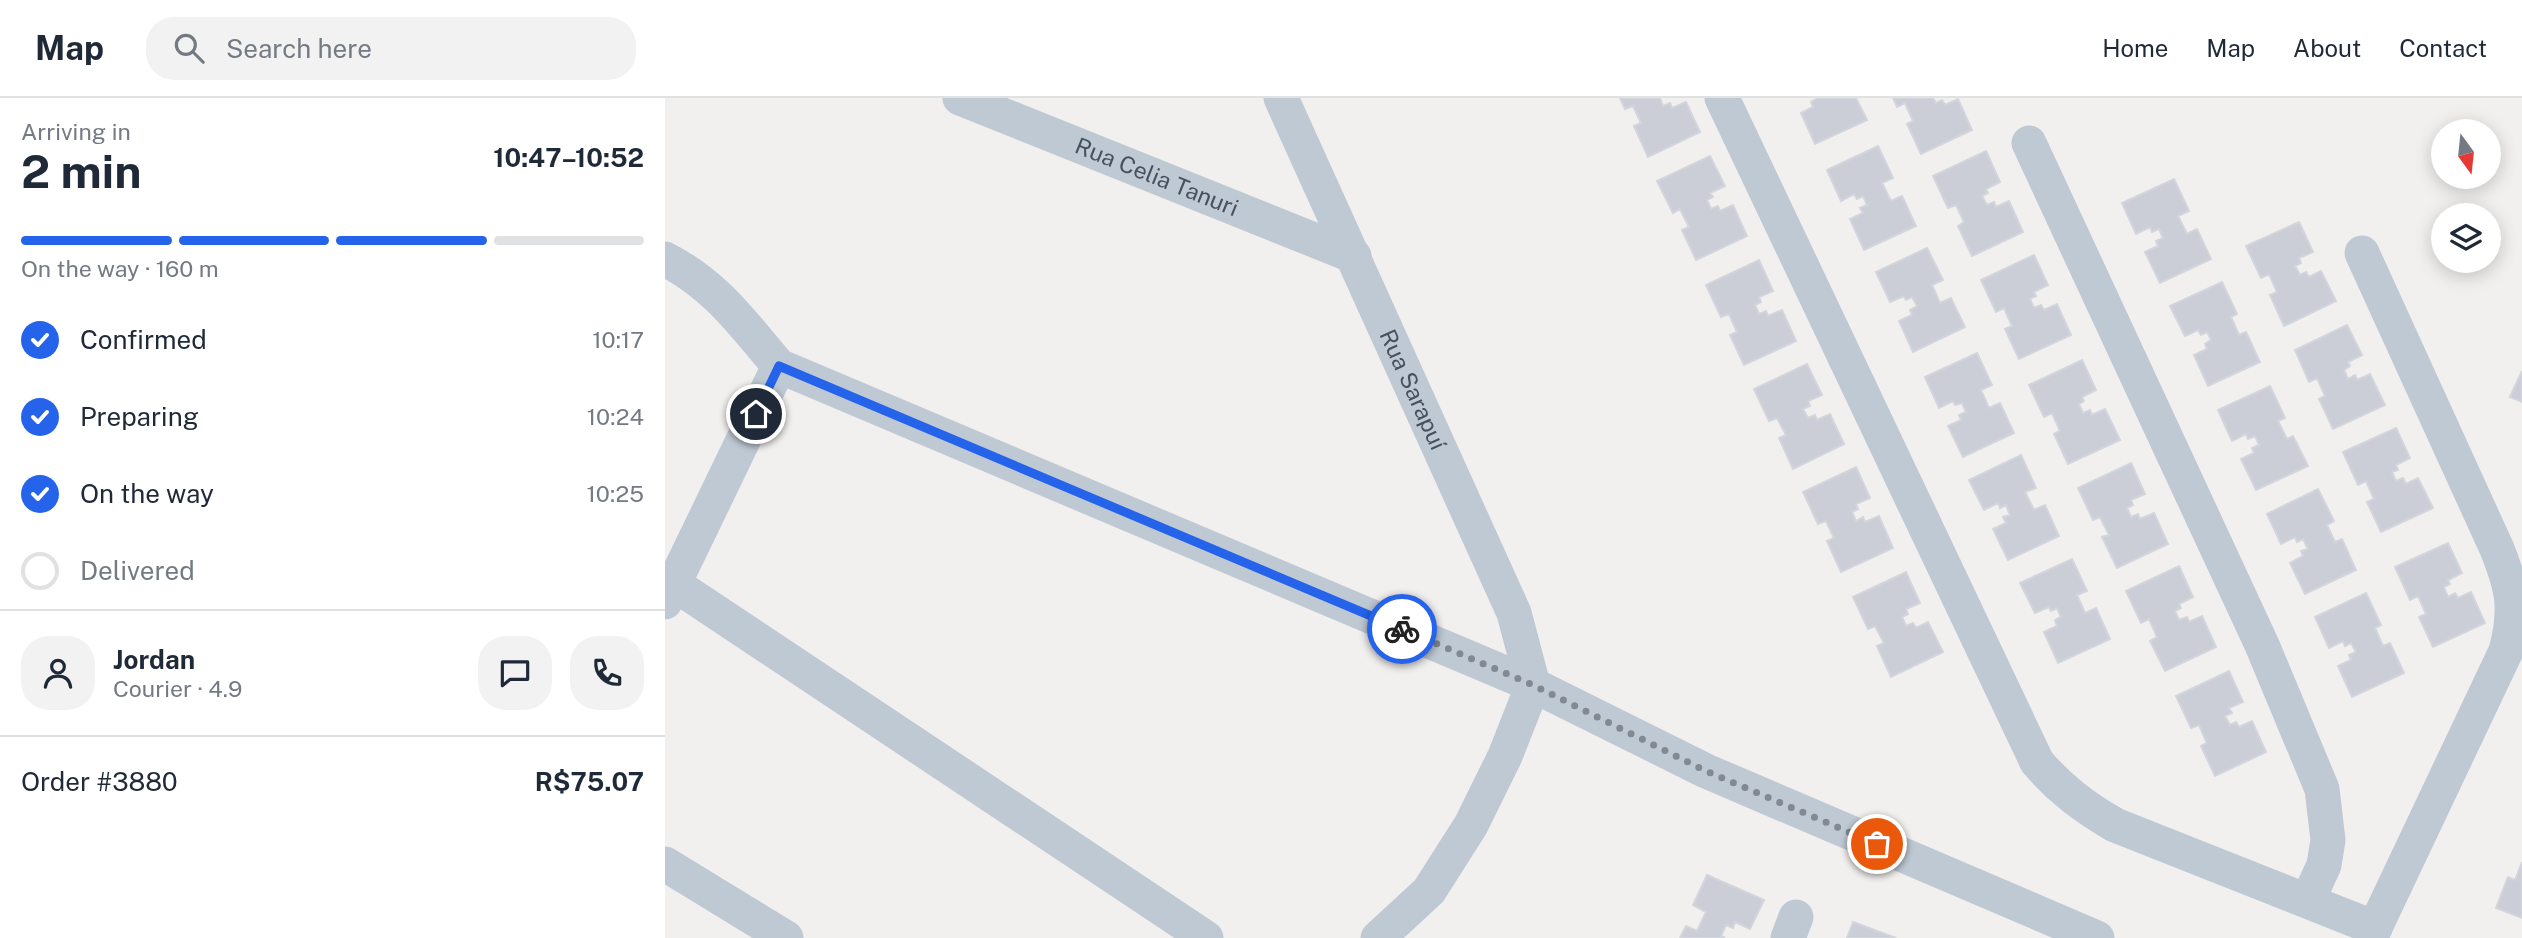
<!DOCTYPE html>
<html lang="en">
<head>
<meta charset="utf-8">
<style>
	:root { --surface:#fff; --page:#f2f2f3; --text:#1f2937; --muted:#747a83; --line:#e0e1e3; --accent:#2563eb }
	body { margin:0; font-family:"Public Sans",sans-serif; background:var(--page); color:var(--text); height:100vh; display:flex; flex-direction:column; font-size:26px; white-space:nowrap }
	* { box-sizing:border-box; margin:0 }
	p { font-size:23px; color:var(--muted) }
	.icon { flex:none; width:38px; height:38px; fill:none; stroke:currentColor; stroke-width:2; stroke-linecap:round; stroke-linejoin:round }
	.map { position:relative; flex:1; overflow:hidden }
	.drawer { display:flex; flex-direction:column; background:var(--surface); width:665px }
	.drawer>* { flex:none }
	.needle { width:46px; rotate:165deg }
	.controls { position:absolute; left:1766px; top:21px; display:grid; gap:14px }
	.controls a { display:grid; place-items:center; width:70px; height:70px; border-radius:50%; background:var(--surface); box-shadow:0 4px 18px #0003; font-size:35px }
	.pin { position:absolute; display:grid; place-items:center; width:60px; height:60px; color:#fff; margin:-30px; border:4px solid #fff; border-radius:50%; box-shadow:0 2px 7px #0007 }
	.courier { position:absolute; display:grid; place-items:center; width:70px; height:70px; margin:-35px; border:5px solid #2563eb; border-radius:50%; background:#fff; color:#222; box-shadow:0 2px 9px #0007 }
	.summary em { font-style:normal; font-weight:700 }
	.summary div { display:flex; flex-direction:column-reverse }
	.summary { display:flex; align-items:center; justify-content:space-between; height:119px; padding:0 21px }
	h1 { font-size:46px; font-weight:700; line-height:52px }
	.bar { display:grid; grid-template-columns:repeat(4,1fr); gap:10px 7px; align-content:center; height:84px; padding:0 21px }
	.bar i { height:9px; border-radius:5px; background:var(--line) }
	.bar .selected { background:var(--accent) }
	.bar p { grid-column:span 4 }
	.line { display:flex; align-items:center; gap:18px; padding:0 21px; border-top:2px solid var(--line) }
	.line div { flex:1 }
	.round { display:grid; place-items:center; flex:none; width:74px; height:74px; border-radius:28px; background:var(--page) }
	ol { padding:0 21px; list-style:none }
	li { display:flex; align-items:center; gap:21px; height:77px }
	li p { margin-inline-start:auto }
	li .icon { padding:7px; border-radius:50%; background:var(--accent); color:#fff; stroke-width:4 }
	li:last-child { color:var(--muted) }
	li i { width:38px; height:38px; border:4px solid var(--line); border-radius:50% }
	header { display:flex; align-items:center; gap:42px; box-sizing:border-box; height:98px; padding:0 35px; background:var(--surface); border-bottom:2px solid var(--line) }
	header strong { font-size:33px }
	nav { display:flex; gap:38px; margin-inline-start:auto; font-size:24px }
	.search { width:490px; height:63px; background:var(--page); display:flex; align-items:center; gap:18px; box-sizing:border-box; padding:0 24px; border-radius:28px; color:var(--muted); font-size:26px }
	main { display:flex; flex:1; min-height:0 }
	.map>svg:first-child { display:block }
</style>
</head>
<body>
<header>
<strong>Map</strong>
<div class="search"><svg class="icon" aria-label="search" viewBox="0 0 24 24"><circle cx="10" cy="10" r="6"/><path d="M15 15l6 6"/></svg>Search here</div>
<nav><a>Home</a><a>Map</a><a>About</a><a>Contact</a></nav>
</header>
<main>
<section class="drawer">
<div class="summary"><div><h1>2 min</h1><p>Arriving in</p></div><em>10:47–10:52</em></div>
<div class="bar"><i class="selected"></i><i class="selected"></i><i class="selected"></i><i></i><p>On the way · 160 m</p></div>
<ol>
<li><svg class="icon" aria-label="check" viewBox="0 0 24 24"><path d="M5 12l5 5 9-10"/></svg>Confirmed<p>10:17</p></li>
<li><svg class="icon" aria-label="check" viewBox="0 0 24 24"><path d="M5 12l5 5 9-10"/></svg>Preparing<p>10:24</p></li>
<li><svg class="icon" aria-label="check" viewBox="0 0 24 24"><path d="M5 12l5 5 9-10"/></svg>On the way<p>10:25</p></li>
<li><i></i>Delivered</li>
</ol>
<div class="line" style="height:126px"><a class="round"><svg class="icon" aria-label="person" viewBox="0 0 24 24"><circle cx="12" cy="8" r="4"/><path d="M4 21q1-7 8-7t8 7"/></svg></a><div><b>Jordan</b><p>Courier · 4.9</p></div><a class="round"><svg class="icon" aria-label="chat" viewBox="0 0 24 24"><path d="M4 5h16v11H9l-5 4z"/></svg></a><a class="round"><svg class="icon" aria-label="phone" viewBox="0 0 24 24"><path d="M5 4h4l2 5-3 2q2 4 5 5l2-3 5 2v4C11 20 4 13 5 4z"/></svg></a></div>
<div class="line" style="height:91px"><div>Order #3880</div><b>R$75.07</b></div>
</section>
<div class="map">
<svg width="1857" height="840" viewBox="0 0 1857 840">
	<rect width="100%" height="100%" fill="#f2f0ef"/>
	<path fill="#cbced6" stroke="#d3d5dc" stroke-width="2" d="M955,0H995L998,8L1005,5L1007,10L1021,4L1035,34L983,59L969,28L976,25L968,8L960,11Z
		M1191,0L1202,22L1150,46L1136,15L1148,9L1146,4L1153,0Z
		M1228,0H1268L1271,5L1277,2L1280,7L1293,1L1307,32L1256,56L1242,26L1248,23L1240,5L1232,9Z
		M1213,48L1228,80L1217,85L1226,103L1237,98L1251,128L1199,152L1185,121L1198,115L1195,110L1202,107L1198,98L1192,101L1189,96L1176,103L1162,72Z
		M1321,53L1335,84L1321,91L1323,95L1317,98L1322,107L1329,104L1331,109L1344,103L1358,134L1307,158L1293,128L1299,124L1291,107L1283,110L1268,78Z
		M1045,58L1060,88L1045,95L1048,99L1042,102L1046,111L1053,108L1055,113L1068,107L1082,138L1031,162L1017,132L1024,129L1015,111L1008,115L992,83Z
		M1509,81L1524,113L1513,118L1522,136L1532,131L1546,161L1495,185L1480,154L1493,148L1491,143L1498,140L1494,131L1487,134L1485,129L1471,136L1457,105Z
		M1634,124L1648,154L1634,160L1636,165L1630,168L1635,177L1641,174L1644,179L1656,173L1671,203L1619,228L1605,197L1612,194L1604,176L1596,180L1581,148Z
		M1262,150L1278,182L1267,187L1275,205L1286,200L1300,229L1248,254L1234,223L1247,217L1245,212L1252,208L1247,199L1241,202L1239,198L1225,204L1211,174Z
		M1369,157L1383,187L1369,194L1371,198L1365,201L1369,210L1376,207L1379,212L1392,206L1406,237L1354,261L1340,231L1347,228L1339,210L1331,214L1316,182Z
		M1094,162L1108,193L1094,199L1096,204L1090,207L1094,216L1101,213L1103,218L1117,212L1131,243L1079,267L1065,237L1072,234L1064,216L1056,219L1041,187Z
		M1557,184L1572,216L1566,219L1574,237L1581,234L1595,264L1543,288L1529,257L1542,251L1540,246L1546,242L1542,234L1536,237L1533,232L1520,238L1505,208Z
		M1682,227L1697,257L1683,264L1685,268L1679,272L1683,281L1690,277L1692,282L1705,276L1720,307L1668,331L1654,301L1660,298L1652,280L1644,284L1630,252Z
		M1312,255L1327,287L1316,292L1324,310L1335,305L1349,335L1298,359L1283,328L1296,322L1294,317L1301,314L1297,305L1290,307L1288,303L1274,310L1260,279Z
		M1417,262L1431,292L1417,299L1419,303L1414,306L1418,315L1425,312L1427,317L1440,311L1455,342L1403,366L1389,336L1395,333L1387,315L1379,319L1364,287Z
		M1142,266L1157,297L1143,303L1145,308L1138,311L1143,320L1150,317L1152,322L1165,316L1179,346L1128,371L1114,340L1121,337L1112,320L1104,323L1089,291Z
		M1857,273V304L1845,299Z
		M1605,288L1620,320L1613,323L1622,341L1628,338L1643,368L1591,392L1576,361L1589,355L1587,350L1594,347L1590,338L1583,341L1581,336L1567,343L1553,312Z
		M1731,330L1745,360L1731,367L1733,372L1727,374L1731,383L1738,380L1741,386L1753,380L1768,410L1716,434L1702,404L1709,401L1701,383L1693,387L1678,354Z
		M1356,357L1371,390L1360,394L1369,412L1380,407L1394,438L1343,462L1328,431L1341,425L1338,419L1345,417L1341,407L1335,410L1333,405L1319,412L1304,382Z
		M1466,365L1480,396L1466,402L1468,407L1462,410L1466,419L1473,416L1475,421L1489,415L1503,446L1452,470L1437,439L1444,437L1435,419L1428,422L1413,390Z
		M1191,369L1205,400L1191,406L1193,411L1187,414L1191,423L1198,419L1200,424L1214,418L1228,450L1176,474L1162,443L1169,440L1161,423L1153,426L1138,394Z
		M1653,391L1669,423L1662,427L1670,444L1677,441L1691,472L1640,496L1625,465L1638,458L1636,453L1643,451L1638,441L1632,444L1630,439L1616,446L1602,416Z
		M1783,445L1797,475L1783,482L1785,486L1779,489L1783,499L1790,495L1793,500L1806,494L1820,525L1768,549L1754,519L1761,516L1753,498L1745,502L1730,469Z
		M1407,461L1422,493L1412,497L1420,515L1431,510L1445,541L1393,565L1379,534L1392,528L1390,522L1396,519L1392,510L1386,513L1384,509L1370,515L1355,485Z
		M1514,468L1528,499L1514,506L1516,510L1510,513L1514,522L1522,519L1524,524L1537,518L1551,549L1500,573L1485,543L1492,539L1484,521L1476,525L1461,493Z
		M1241,474L1255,505L1241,511L1243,516L1237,519L1241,528L1248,525L1251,530L1263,524L1278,554L1226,579L1212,548L1219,545L1210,528L1203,531L1188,499Z
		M1701,495L1716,527L1710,530L1718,548L1725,545L1739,575L1687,599L1673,568L1686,562L1684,557L1691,554L1686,545L1680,548L1678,543L1664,550L1650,519Z
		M1564,573L1578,604L1564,610L1567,615L1560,618L1565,627L1571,624L1574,629L1587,623L1601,654L1550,678L1536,648L1542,645L1534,627L1526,630L1511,598Z
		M1857,764V820L1831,810L1843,779L1850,782Z
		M1042,777L1099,802L1085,831L1070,824L1068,830L1061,827L1056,838L1060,840H1015L1021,828L1032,833L1041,814L1028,807Z
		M1188,824L1231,840H1182Z"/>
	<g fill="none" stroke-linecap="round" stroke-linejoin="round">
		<g stroke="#bfc9d3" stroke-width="35">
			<path id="s1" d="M295,0L689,158"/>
			<path id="s2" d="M616,0L849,515L868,587L840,658L806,727L764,793L713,840"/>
			<path d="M1057,0L1372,664C1395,691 1419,709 1450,727L1710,830"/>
			<path d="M1364,45L1597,547L1657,691L1663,742L1659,767L1643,802"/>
			<path d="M1697,155L1832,451C1848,491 1852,511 1841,553L1705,840"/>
			<path d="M0,161C51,187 77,225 114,268L868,587L1041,673L1432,840"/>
			<path d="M9,486L541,840"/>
			<path d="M0,504L114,268"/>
			<path d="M0,766L121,840"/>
			<path d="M1123,840L1131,819"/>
		</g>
	</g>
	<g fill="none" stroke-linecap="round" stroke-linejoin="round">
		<path stroke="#828991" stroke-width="7" stroke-dasharray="0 12.6" d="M737,531L868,587L1041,673L1212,746"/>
		<path stroke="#2563eb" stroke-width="9" d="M91,316L114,268L737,531"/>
	</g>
	<g text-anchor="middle" stroke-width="6" stroke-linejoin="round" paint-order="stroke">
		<g font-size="23" fill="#46515f" stroke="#fff">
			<text dy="8" stroke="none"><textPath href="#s1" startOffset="212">Rua Celia Tanuri</textPath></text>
			<text dy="8" stroke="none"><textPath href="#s2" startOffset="320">Rua Sarapuí</textPath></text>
		</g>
	</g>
</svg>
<div class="controls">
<a><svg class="needle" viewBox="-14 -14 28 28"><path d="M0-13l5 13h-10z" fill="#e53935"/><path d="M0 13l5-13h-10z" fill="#747a83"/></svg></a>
<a><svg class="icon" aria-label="layers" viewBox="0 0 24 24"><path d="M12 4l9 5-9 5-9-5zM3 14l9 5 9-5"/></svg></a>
</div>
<div class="pin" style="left:1212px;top:746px;background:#ea580c"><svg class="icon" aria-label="bag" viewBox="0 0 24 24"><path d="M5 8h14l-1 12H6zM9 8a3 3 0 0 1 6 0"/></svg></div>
<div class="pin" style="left:91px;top:316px;background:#1f2937"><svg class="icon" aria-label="home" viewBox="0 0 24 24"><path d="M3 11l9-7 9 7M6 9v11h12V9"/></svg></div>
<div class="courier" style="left:737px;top:531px"><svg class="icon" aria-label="bike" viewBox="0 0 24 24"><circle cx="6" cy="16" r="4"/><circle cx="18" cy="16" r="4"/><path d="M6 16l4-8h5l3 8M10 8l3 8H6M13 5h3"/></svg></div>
</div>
</main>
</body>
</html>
